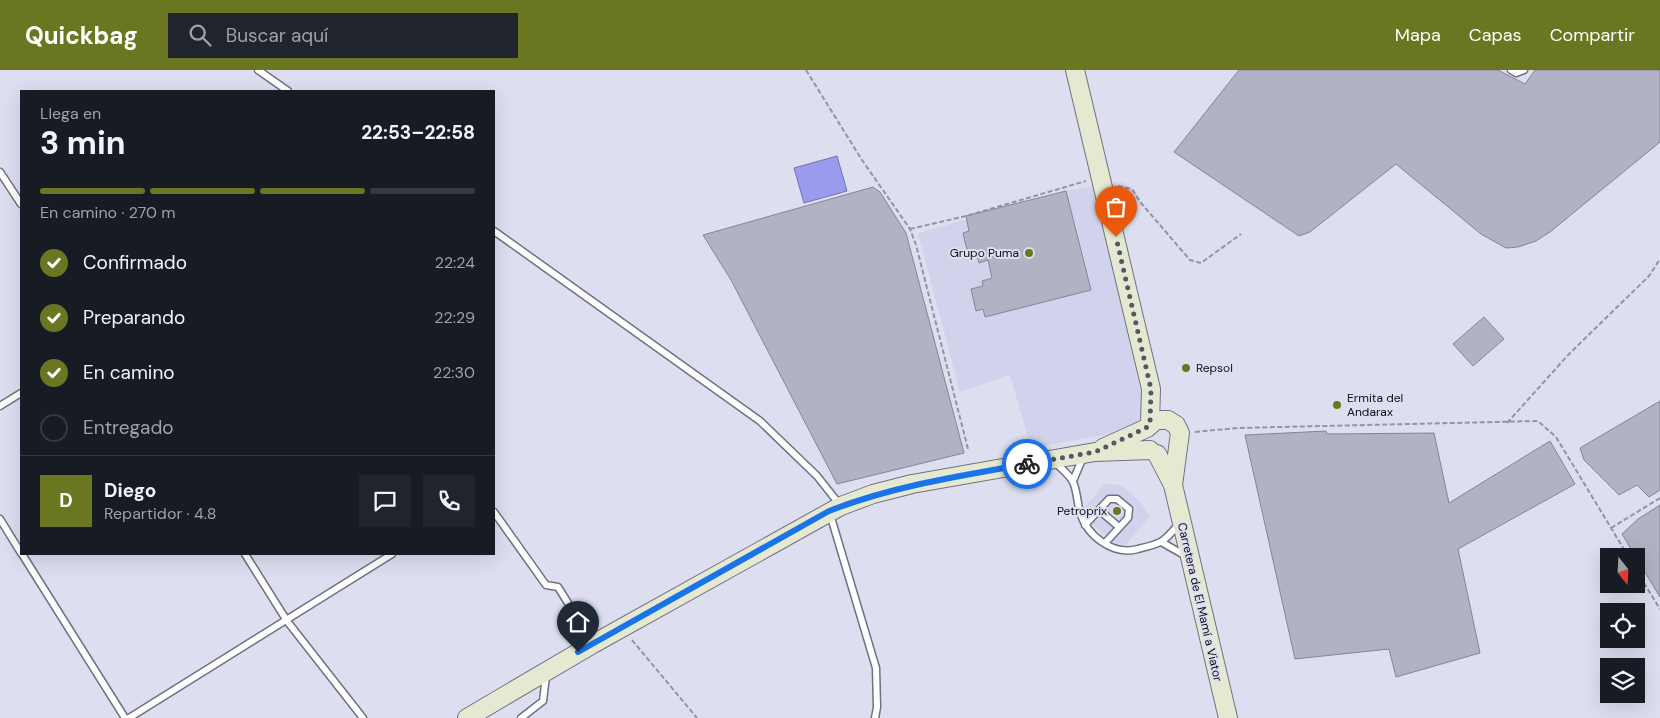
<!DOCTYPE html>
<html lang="es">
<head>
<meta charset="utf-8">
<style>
	:root { --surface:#171b24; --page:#20242c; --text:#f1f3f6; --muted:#9ea1a6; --line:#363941; --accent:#6b7620 }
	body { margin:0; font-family:"DM Sans",sans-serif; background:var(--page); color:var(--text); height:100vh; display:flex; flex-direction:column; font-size:19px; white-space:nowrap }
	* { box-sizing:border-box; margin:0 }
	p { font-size:16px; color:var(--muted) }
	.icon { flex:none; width:28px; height:28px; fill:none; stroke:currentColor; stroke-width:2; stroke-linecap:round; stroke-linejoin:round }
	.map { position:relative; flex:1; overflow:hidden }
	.drawer { position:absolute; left:20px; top:20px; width:475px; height:465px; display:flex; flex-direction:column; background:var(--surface); border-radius:0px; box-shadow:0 5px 20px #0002 }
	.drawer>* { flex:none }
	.needle { width:32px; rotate:162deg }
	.tools { position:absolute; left:1600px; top:478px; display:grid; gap:10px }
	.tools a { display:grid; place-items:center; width:45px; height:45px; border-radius:0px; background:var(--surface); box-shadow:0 5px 20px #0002; font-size:25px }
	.pin { position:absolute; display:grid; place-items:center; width:42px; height:42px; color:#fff; margin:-51px -21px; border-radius:50% 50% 50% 0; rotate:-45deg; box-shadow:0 0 5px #0007 }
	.pin .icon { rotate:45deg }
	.courier { position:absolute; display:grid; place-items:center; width:50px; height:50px; margin:-25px; border:4px solid #1a73e8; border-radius:50%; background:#fff; color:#222; box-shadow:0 1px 6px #0007 }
	.summary em { font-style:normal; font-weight:700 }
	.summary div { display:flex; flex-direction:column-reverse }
	.summary { display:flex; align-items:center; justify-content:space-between; height:85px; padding:0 20px }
	h1 { font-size:32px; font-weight:700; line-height:38px }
	.bar { display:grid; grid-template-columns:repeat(4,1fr); gap:8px 5px; align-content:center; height:60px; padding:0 20px }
	.bar i { height:6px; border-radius:4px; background:var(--line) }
	.bar .selected { background:var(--accent) }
	.bar p { grid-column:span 4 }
	.line { display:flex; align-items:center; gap:12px; padding:0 20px; border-top:1px solid var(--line) }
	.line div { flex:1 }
	.round { display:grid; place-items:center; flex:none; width:52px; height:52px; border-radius:0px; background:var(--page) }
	ol { padding:0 20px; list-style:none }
	li { display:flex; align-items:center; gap:15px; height:55px }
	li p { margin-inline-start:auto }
	li .icon { padding:5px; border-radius:50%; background:var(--accent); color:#fff; stroke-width:4 }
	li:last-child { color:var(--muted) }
	li i { width:28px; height:28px; border:2px solid var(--line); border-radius:50% }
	header { display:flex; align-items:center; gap:30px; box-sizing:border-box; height:70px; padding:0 25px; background:var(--accent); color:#fff }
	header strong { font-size:24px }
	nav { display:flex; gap:28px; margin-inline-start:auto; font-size:18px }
	.search { width:350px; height:45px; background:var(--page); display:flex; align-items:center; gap:12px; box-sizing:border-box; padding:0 18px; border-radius:0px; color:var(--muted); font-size:19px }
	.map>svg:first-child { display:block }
</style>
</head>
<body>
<header>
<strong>Quickbag</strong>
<div class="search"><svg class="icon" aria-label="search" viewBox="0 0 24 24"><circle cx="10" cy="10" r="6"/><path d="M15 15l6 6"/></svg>Buscar aquí</div>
<nav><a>Mapa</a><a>Capas</a><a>Compartir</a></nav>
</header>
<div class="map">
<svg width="1660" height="648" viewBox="0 0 1660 648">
	<rect width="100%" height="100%" fill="#dddff1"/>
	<path fill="#d1d3ed" d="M1094,116L1145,342L1138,352L1105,365L1031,378L1010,305L960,322L918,163L1066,121Z
		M1104,414L1121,415L1139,431L1150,446L1126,475L1113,473L1090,452L1085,437Z"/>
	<path fill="#9b9bee" stroke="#7171ad" d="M837,86L847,121L804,133L794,98Z"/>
	<path fill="#b1b2c4" stroke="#848596" d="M1239,0H1498L1525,14L1535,0H1660V72L1550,162L1536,171L1518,177L1506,178L1481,164L1396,94L1310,162L1299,166L1174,82Z
		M873,117L880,122L906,163L964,383L837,414L731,210L703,165Z
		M1066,121L1091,220L985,247L983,239L976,241L971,219L983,216L982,211L992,208L988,190L979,193L976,182L968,184L963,163L969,161L966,146Z
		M1484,247L1504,269L1473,296L1453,274Z
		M1660,331V420L1649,427L1637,415L1619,425L1584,390L1580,378Z
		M1326,361L1327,364L1434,363L1449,433L1550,371L1575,414L1458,479L1480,583L1396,607L1389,579L1295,589L1245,365Z
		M1660,435V527L1622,464L1638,449Z"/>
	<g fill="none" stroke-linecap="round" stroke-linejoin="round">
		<g stroke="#707181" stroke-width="9">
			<path id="lane" d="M258,0L288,21
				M1511,0L1516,3L1524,0
				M0,102L21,134
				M494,161L760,351L817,406L840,435
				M0,336L21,323
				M1055,392C1060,398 1070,405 1073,412C1077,420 1077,432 1080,442C1087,466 1113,486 1138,479C1162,473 1163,473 1179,454
				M1073,411L1083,387
				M1099,440L1119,457
				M494,442L546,515L558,517L593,573
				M830,444L876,598L877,637L875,648
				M0,449L21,483
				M1085,455L1109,429H1117L1129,439L1128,448L1105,473
				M1163,473L1186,486
				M22,484L125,648
				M245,484L287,551L363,648
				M129,648L392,484
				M521,648L543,631L546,606"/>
		</g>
		<g stroke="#707181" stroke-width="20">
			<path id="secondary" d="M1075,0L1151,319L1150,354
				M1103,378L1147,358L1156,350H1168L1176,355L1180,363L1173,415
				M1157,384L1173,415L1228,648
				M467,648L593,574L841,436L873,424L912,414L1095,382L1150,380"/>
		</g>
		<path stroke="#9294a1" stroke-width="2" stroke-dasharray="5 2.5" stroke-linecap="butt" d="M806,0L862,90L910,159L916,175L968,379
			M1118,116L1132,119L1141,133L1190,190L1201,193L1241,164
			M910,159L966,146L1086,111
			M1507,353L1569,284L1649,206L1660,189
			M1195,362L1237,358L1538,351L1556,367L1628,486
			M1611,458L1660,428
			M1636,500L1660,539
			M632,570L697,648"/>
		<use href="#lane" stroke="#fff" stroke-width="6"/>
		<use href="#secondary" stroke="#e6e9d1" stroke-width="18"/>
	</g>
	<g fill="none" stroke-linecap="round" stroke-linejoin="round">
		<path stroke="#565761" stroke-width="5" stroke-dasharray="0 9" d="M1027,394L1095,382L1146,358L1150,354L1151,319L1116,167"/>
		<path stroke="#1a73e8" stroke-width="6" d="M578,582L829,441C893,416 959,406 1027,394"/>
	</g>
	<g fill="#6b7620" stroke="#dddff1" stroke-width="2">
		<circle cx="1029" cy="183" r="5"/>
		<circle cx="1186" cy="298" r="5"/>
		<circle cx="1337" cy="335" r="5"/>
		<circle cx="1117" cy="441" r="5"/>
	</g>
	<g text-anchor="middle" stroke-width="4" stroke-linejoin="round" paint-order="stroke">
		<g font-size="12" fill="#0e0e14" stroke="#dddff1" text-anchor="end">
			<text x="1019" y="187">Grupo Puma</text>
			<text x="1196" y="302" text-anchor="start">Repsol</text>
			<text x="1347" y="332" text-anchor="start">Ermita del<tspan x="1347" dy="14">Andarax</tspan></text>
			<text x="1107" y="445">Petroprix</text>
		</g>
		<g font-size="12" fill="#0e0e14" stroke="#dddff1">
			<text transform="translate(1200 532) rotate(77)" y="4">Carretera de El Mamí a Viator</text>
		</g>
	</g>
</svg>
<div class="tools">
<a><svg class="needle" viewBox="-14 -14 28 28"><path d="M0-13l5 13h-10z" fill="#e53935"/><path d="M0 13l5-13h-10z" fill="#9ea1a6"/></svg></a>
<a><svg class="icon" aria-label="locate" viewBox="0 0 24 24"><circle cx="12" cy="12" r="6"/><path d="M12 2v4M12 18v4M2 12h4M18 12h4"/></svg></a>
<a><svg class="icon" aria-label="layers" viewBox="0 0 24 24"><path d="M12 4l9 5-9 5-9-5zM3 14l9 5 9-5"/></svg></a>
</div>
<div class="pin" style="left:1116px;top:167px;background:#ea580c"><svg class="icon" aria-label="bag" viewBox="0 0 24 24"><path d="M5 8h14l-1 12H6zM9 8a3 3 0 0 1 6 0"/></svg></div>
<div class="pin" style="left:578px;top:582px;background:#1f2937"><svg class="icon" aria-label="home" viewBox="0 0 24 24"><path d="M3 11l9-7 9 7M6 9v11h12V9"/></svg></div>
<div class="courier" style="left:1027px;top:394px"><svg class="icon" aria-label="bike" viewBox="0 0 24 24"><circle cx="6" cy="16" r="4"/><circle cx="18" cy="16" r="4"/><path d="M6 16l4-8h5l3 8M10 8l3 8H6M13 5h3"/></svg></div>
<section class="drawer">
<div class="summary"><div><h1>3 min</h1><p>Llega en</p></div><em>22:53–22:58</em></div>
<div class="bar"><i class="selected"></i><i class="selected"></i><i class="selected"></i><i></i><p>En camino · 270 m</p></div>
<ol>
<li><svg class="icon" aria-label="check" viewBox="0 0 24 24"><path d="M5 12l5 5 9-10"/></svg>Confirmado<p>22:24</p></li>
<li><svg class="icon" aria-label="check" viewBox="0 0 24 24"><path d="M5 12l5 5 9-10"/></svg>Preparando<p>22:29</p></li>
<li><svg class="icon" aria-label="check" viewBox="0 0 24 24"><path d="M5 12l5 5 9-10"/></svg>En camino<p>22:30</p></li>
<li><i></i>Entregado</li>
</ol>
<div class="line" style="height:90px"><b class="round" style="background:var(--accent);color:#fff">D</b><div><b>Diego</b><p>Repartidor · 4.8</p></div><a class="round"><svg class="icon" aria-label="chat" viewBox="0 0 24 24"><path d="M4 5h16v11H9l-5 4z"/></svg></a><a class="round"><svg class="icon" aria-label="phone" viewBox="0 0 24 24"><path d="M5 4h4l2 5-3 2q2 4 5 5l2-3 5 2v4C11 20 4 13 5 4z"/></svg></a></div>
</section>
</div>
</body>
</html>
